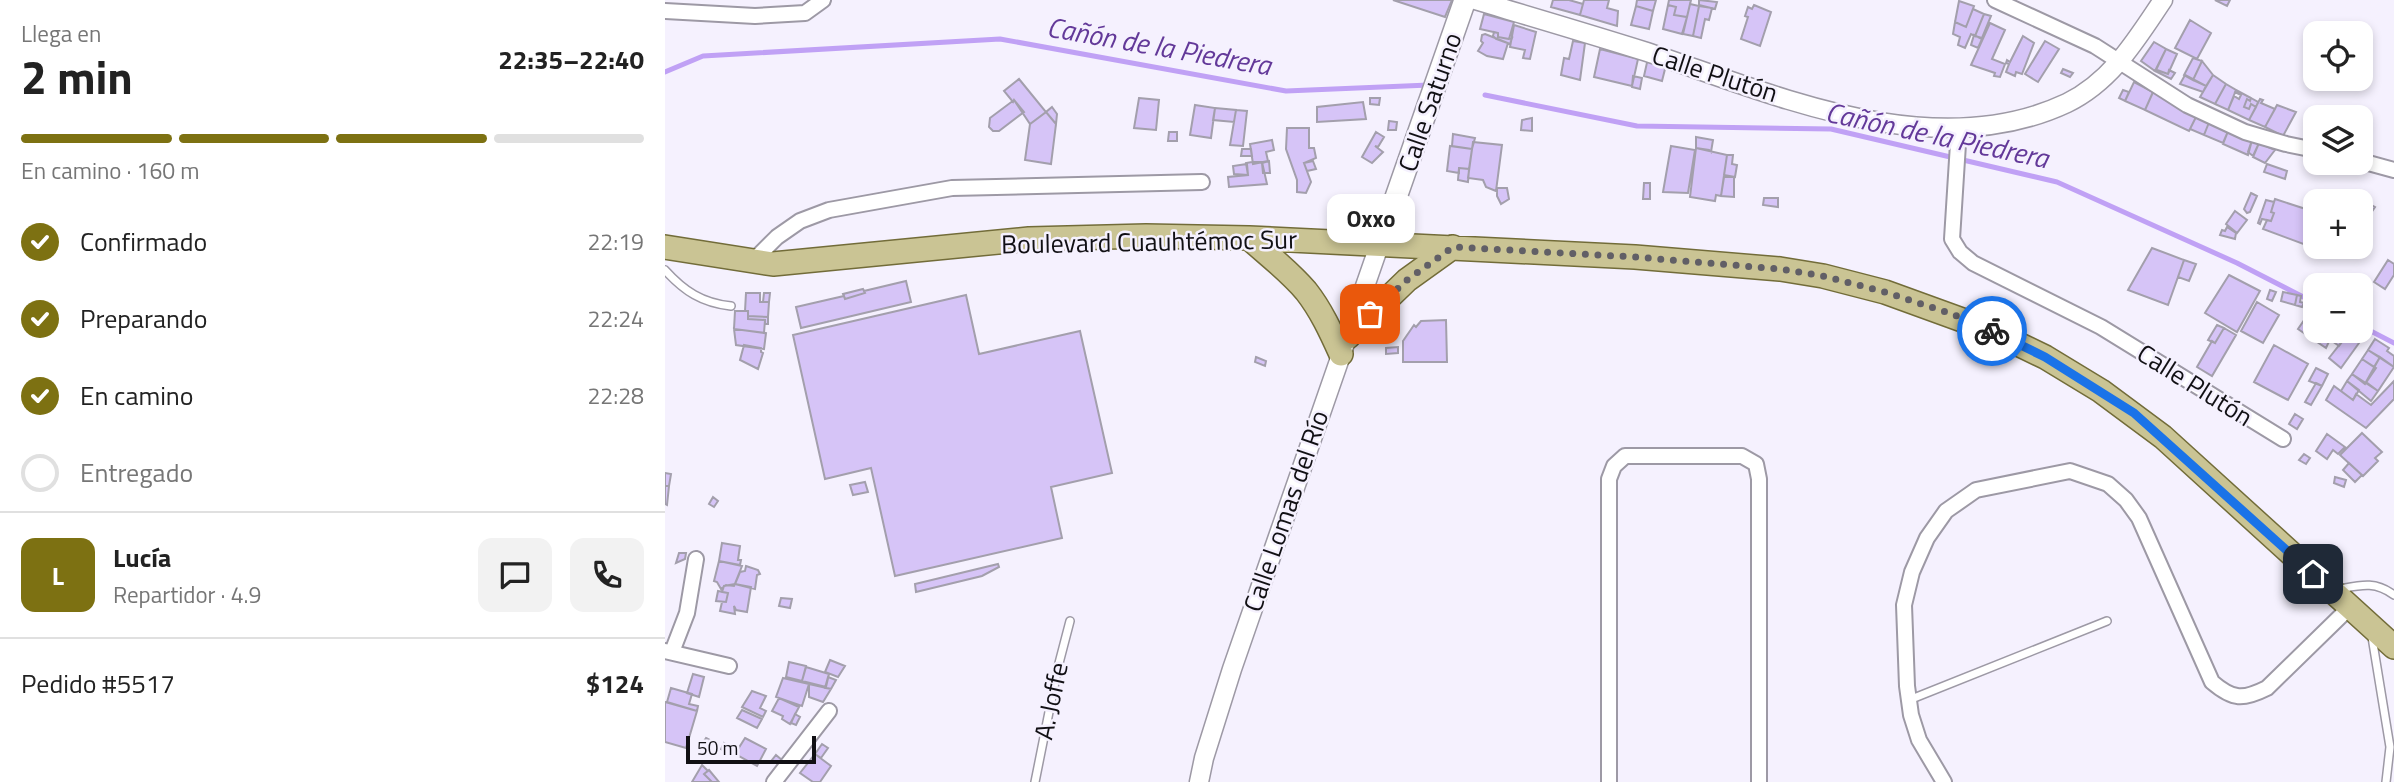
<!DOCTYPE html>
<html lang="es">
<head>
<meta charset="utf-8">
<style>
	:root { --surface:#fff; --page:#f2f2f2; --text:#222; --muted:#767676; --line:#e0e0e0; --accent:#7d7112 }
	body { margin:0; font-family:"Titillium Web",sans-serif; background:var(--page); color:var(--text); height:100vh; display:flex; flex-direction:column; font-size:26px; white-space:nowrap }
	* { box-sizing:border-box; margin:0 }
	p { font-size:23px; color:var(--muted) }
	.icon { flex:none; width:38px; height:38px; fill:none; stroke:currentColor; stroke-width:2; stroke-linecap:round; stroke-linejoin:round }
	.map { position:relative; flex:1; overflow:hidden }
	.panel { display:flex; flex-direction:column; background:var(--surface); width:665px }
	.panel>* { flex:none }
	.tools { position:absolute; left:1638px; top:21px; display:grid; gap:14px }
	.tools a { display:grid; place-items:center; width:70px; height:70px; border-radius:14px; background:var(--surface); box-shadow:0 4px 10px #0003; font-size:35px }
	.scale { position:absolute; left:21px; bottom:18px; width:130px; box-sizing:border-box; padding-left:7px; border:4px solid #111014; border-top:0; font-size:19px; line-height:24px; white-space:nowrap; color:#111014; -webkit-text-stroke:5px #f5f1fe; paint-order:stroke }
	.pin { position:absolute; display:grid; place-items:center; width:60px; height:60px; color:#fff; margin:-30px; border-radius:14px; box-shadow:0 4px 10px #0006 }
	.courier { position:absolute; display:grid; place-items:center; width:70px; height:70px; margin:-35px; border:5px solid #1a73e8; border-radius:50%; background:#fff; color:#222; box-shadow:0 2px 9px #0007 }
	.bubble { position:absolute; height:49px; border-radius:14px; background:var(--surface); box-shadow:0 4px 10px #0003; font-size:23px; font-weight:700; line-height:49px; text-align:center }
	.summary em { font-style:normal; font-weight:700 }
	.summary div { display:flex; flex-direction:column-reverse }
	.summary { display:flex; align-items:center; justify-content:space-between; height:119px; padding:0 21px }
	h1 { font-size:46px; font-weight:700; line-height:52px }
	.bar { display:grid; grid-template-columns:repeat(4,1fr); gap:10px 7px; align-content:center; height:84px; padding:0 21px }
	.bar i { height:9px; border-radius:5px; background:var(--line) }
	.bar .active { background:var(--accent) }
	.bar p { grid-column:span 4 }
	.line { display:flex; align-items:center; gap:18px; padding:0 21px; border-top:2px solid var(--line) }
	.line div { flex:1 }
	.round { display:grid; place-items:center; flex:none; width:74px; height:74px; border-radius:14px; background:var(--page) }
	ol { padding:0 21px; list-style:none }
	li { display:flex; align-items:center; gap:21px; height:77px }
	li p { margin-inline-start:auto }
	li .icon { padding:7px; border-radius:50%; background:var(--accent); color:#fff; stroke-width:4 }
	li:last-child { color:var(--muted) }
	li i { width:38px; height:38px; border:4px solid var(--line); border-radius:50% }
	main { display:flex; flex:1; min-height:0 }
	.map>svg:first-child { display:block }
</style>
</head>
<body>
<main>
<section class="panel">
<div class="summary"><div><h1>2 min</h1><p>Llega en</p></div><em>22:35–22:40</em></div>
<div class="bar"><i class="active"></i><i class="active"></i><i class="active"></i><i></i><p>En camino · 160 m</p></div>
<ol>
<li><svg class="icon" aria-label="check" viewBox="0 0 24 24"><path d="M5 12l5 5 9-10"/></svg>Confirmado<p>22:19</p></li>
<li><svg class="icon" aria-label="check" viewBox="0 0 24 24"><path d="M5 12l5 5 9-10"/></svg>Preparando<p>22:24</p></li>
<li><svg class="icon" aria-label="check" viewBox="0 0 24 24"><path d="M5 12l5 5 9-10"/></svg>En camino<p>22:28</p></li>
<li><i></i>Entregado</li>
</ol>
<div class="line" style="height:126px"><b class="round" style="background:var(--accent);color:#fff">L</b><div><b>Lucía</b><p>Repartidor · 4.9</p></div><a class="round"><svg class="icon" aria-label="chat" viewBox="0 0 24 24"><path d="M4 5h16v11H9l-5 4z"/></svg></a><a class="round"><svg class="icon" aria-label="phone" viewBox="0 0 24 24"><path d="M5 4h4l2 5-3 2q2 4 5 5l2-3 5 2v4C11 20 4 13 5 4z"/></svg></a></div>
<div class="line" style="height:91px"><div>Pedido #5517</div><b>$124</b></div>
</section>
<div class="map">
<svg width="1729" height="782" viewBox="0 0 1729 782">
	<rect width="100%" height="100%" fill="#f5f1fe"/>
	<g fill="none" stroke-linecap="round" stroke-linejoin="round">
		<path stroke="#c0a1f5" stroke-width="5" d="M0,72L38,56L335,39L621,91L764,85
			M820,95L972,126L1166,129L1392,182L1572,263L1650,303
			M1696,326L1729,343"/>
	</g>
	<path fill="#d6c4f7" stroke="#a39fac" stroke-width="2" d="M728,0H787L780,17Z
		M888,0H904L918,4L915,15L886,7Z
		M919,0H944L942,8L953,11L952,26L915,15Z
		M972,0H991L988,11L971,6Z
		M1004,0H1026L1022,17L1009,15L1011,7L1003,5Z
		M1034,0L1052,2L1050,9L1034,5Z
		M1550,0H1565L1562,6Z
		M1294,1L1309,6L1301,27L1290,22Z
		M1025,4L1034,6L1028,36L1018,34Z
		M1003,5L1011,7L1009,15L1022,17L1017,34L998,29Z
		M1089,5L1106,12L1095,46L1076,39L1083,17L1080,16L1083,7L1087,9Z
		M971,6L988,11L984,29L966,25Z
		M1034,6L1047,8L1044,20L1040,19L1036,38L1028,36Z
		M1308,9L1319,14L1310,36L1306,34L1300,48L1293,45L1295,37L1288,34L1290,22L1301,27Z
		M819,14L849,22L844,39L833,37V33L815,29Z
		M1319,14L1326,16L1317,38L1310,36Z
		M1525,20L1546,33L1532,59L1510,48Z
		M1325,23L1340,30L1327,59L1340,64L1335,77L1329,76L1330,73L1306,65Z
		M849,25L871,32L865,59L858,58L860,50L845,47Z
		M829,32L833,33V37L844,39L847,38L845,44L831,39L828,36Z
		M820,34L843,43L838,59L822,56L813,51L818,43L816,41L817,35Z
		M1309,35L1317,39L1313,48L1306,45Z
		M1358,36L1369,43L1357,74L1351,72L1350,76L1341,72L1344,64L1341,63L1342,60L1345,62Z
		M908,41L920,43L915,80L896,75L899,58L904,59Z
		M1380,41L1394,49L1373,82L1360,74Z
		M1489,42L1501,49L1490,71L1476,61Z
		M935,49L973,59L967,86L929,77Z
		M1501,49L1512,54L1503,74L1491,70Z
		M983,58L1001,65L997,81L979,76Z
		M1528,58L1537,61L1528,80L1519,75Z
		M1537,61L1548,75L1541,86L1528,80Z
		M1398,69L1408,73L1405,77L1396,73Z
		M1492,70L1503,74L1504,70L1510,73L1506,79L1490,71Z
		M1520,75L1541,86L1538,92L1515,84Z
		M1548,75L1561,84L1550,104L1535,97Z
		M968,76L977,78L975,89L967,87Z
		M354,79L381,112L365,124L349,100L348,102L339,91Z
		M1469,82L1488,92L1480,110L1460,101Z
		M1561,84L1571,90L1563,110L1550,104Z
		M1458,90L1464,92L1460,101L1454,98Z
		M1489,90L1533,113L1524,131L1480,110Z
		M1571,90L1586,98L1585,101L1582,99L1579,107L1584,109L1586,104L1591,107L1584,120L1563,110L1569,96L1574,99L1576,95L1570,92Z
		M474,98L494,100L491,130L469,128Z
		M705,98H715L714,105L705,104Z
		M1586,98L1593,102L1591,107L1586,104L1584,109L1579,107L1582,99L1585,101Z
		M1595,99L1598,100L1596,103L1610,109L1600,127L1584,120Z
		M349,100L359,112L334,131H328L324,127L325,118Z
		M698,102L701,119L652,122V107Z
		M530,105L550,108L546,138L525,135Z
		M1612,105L1631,112L1618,136L1600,127Z
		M387,107L392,114L391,124L381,112Z
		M550,108L571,110L569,122L548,120Z
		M571,110L582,111L578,146L565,145Z
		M381,112L391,124L386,164L360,160L365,124Z
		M1533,113L1545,120L1539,135L1525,129Z
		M867,118V131L856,130L857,120Z
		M1545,120L1564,129L1558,143L1539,135Z
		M724,121L732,122L731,130H723Z
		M622,128H644V148H649L651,158L639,163L646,182L641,193L632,192V180L621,149Z
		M1564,129L1587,140L1583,155L1558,144Z
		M504,132H512V141H503Z
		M711,132L719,137L713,147L710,146L718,152L707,163L697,157Z
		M788,134L810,138L807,149L787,146Z
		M1031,137L1048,140L1046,152L1044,150L1031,148Z
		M607,140L609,150L601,152L603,161L588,164L585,144Z
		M1587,140L1594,143L1588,156L1583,152Z
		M808,142L837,145L831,191L821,187L818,180L803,178Z
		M1594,143L1610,150L1600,163L1588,157Z
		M785,146L807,149L804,169L794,168V173L782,171Z
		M1006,146L1030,150L1023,193L998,192Z
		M1031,148L1062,155L1056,196L1051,195L1050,201L1025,197Z
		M577,149H586L587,156H576Z
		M1062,155H1068L1067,164L1072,165L1070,177L1059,175Z
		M604,161L605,173H598L597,163Z
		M648,161L651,169L642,171L639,163Z
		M587,162H597L602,184L564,187L563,177L583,175L581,163Z
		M582,164L583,175L569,174L568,166Z
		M1602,164L1622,171L1620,179L1599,172Z
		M794,168L804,169L803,182L793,180Z
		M1059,177H1069V197L1056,196Z
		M979,183H985V199H978Z
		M832,188H842L844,199L836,204L832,196Z
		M1586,193L1592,196L1585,212L1582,213L1579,209Z
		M1685,193L1710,207L1697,226L1696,201H1680Z
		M1099,198H1113V207L1098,205Z
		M1610,199L1650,212V247H1653L1652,249L1598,229L1602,220L1606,221L1609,213L1606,212Z
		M1601,200L1609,202L1606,212L1609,213L1606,221L1597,219L1595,224L1593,223Z
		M1570,211L1582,220L1572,233L1561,224Z
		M1562,227L1571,233L1570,239L1555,235L1557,230L1560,231Z
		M1487,248L1519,260L1503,305L1463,290Z
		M1519,260L1531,264L1524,281L1513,277Z
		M1723,260L1729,264V275L1720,289L1709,282Z
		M1564,275L1595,291L1572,332L1540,313Z
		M241,281L246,302L136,328L131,307L179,296L180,299L200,293L199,291Z
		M198,289L200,293L180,299L178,294Z
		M1605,290L1611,292L1607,301L1602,299Z
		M1618,292L1632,295L1630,305L1616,301Z
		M81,293H95V302H104L103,317L83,316V311H80Z
		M99,293H105L104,302H98Z
		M301,295L314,354L415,331L447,473L386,487L397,538L230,576L206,468L160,479L128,335Z
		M1632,295L1636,296L1635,302L1639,303L1637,307L1630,305Z
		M1592,302L1614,315L1598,343L1576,331Z
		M70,311H83V319L100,320L99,333L69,329Z
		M83,316L103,317V324H100V320L83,319Z
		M1642,316L1650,322V331H1661L1667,335L1661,348L1633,329Z
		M781,320L782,362H738V341L749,325L751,327L756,321Z
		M1552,325L1559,328L1550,343L1543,340Z
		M1559,328L1571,335L1547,376L1532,367L1547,341L1550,343Z
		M69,329L101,333L99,349L71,345Z
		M1667,331H1685L1686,332L1683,335L1680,333L1674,340L1677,342L1674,346L1664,339Z
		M1683,334L1694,343L1676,368L1664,358Z
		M1710,339L1724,348L1722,351L1729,356V367L1703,350Z
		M79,345L96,348V352L98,353L93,369L75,360Z
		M1609,345L1643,364L1623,400L1589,382Z
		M733,347V353L721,354V348Z
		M1703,350L1715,357L1709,367L1697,359Z
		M591,357L601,361L600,366L590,362Z
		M1715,357L1729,367L1713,391L1701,382Z
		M1697,359L1711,368L1700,384L1687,374Z
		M1651,368L1663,374L1657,386L1644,381Z
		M1687,374L1713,391L1706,401L1682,381Z
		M1682,381L1694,390L1688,400L1676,391Z
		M1729,381V399L1701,428L1661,400L1669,386L1688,400L1691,394L1706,405Z
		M1651,383L1657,386L1646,405L1640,402Z
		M1630,414L1638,419L1632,429L1624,424Z
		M1697,433L1717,452L1710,458L1713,461L1698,476L1675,455Z
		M1662,434L1680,447L1673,454L1668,450L1662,459L1651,451Z
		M1639,454L1645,458L1641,464L1634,460Z
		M1684,463L1697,475L1690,482L1678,470Z
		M0,473L6,474L4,486H0Z
		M1670,477L1681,480L1679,487L1669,483Z
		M200,482L203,492L188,495L185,485Z
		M0,486H4L2,505L0,504Z
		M48,497L53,501L49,507L44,504Z
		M57,543L75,546L73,560H76L75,565L54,561Z
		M14,553H21L20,559L11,563Z
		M54,561L77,566L69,586L61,585L56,589L52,582L49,581Z
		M333,564L334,567L317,576L251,592L250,584Z
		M81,566L93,570L95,574L92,575L90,589L70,584L75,572L80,571Z
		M70,584L86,587L82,612L71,610L69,606L70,614L55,611L57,602H61L63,593L57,592L59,586Z
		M53,591L63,593L61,602L51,601Z
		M116,598L127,599L125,608L114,606Z
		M165,660L180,666L173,677L160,672Z
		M124,662L141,666L137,681L121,677Z
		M141,667L164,674L161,687L137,681Z
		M28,674L39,677L34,697L22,693Z
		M163,677L171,680L166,689L160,688Z
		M118,678L144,684L137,706L111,697Z
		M144,684L166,689L158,702L144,697Z
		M6,688L27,694L24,704L33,706L32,711L2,702Z
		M87,691L101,696L95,708L101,711L98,717L77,707Z
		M114,698L134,707L125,724L117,719L118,716L107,711Z
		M0,702L32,711L21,748L0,742Z
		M77,710L97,719L92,728L72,718Z
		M130,714L135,717L131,725L126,723Z
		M41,738L47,741L41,749L36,746Z
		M80,738L101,749L92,766L70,754Z
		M59,743L66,748L63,753L56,749Z
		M157,744L163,748L156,758L150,754Z
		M150,754L166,766L155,782H148L135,773Z
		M111,755L118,761L115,765L107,760Z
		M37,765L43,771L39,774L47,782H27Z
		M44,770L54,782H47L39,774Z"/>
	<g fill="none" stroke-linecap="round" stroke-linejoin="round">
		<g stroke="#9d99a5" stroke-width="10">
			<path id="service" d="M0,270C19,291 37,303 66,306
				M1675,589C1696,585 1710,581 1729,595
				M1707,637L1725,747L1721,782
				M1244,700L1442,621
				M370,782L393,667L405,621"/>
		</g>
		<g stroke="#9d99a5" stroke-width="18">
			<path id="minor" d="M1330,0L1430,46L1522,105L1580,132L1621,144L1650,150
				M0,11L90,16L140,13L158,0
				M1294,128L1287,239L1295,252L1308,263L1436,327L1618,439
				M1696,161L1729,170
				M87,262L112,237L135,221L164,210L231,198L287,188L537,182
				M0,651L64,666
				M7,652L22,613L31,559
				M109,782L164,711
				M944,782V479L949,466L960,456H1077L1091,464L1094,479V782
				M1279,782L1254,740L1246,715L1242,686L1239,605L1247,572L1262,538L1281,511L1311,490L1405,471L1443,484L1461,500L1474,518L1547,682C1568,700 1578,700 1602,688L1684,608"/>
		</g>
		<g stroke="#9d99a5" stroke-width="21">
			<path id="tertiary" d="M810,0C867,17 925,34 982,52C1111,95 1268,166 1402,103C1447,81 1471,40 1498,0
				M534,782L539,758L567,669L715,243"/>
		</g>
		<g stroke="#9d99a5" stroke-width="24">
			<path id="secondary" d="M715,243L800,0"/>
		</g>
		<g stroke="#726c39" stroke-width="26">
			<path id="primary" d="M584,238C603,255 624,271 641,291C656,310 666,332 676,354
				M0,247L108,264L364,239L481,236L584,238L970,257L1115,269L1158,276L1220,292L1322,329L1380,357L1436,391L1498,437L1729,647
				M683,337L742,280L788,247"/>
		</g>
		<use href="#service" stroke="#fff" stroke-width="7"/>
		<use href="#minor" stroke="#fff" stroke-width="14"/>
		<use href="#tertiary" stroke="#fff" stroke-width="18"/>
		<use href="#secondary" stroke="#fff" stroke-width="21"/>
		<use href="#primary" stroke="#cac494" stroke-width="23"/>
	</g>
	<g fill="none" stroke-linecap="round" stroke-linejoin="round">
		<path stroke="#615f66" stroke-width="7" stroke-dasharray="0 12.6" d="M705,314L742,280L788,247L970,257L1115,269L1158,276L1220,292L1287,314L1327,331"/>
		<path stroke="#1a73e8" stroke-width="9" d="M1327,331L1380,357L1469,413L1648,574"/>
	</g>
	<g text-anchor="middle" stroke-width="5" stroke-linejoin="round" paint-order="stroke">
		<g font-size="26" fill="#111014" stroke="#f5f1fe">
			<text transform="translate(1050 74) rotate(18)" y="9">Calle Plutón</text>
			<text transform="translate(765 102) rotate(-71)" y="9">Calle Saturno</text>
			<text transform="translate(484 242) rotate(-1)" y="9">Boulevard Cuauhtémoc Sur</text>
			<text transform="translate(1530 385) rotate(32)" y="9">Calle Plutón</text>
			<text transform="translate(621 511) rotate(-71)" y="9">Calle Lomas del Río</text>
			<text transform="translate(386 701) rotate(-78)" y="9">A. Joffe</text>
		</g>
		<g font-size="28" font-style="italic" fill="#633999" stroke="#f5f1fe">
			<text transform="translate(494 46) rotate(10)" y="10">Cañón de la Piedrera</text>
			<text transform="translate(1272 135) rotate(12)" y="10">Cañón de la Piedrera</text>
		</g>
	</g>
</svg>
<div class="tools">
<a><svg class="icon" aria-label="locate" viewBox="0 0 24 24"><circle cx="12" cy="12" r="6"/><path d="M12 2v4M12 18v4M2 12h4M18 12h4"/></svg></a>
<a><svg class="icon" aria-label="layers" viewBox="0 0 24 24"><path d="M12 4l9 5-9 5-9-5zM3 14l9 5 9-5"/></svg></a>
<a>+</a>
<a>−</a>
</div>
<div class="scale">50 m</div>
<div class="pin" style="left:705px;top:314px;background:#ea580c"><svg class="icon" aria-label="bag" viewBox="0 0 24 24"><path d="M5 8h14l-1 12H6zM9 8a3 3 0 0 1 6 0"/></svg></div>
<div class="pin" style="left:1648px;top:574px;background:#1f2937"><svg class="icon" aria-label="home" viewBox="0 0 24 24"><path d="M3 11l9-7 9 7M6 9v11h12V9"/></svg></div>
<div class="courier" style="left:1327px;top:331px"><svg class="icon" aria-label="bike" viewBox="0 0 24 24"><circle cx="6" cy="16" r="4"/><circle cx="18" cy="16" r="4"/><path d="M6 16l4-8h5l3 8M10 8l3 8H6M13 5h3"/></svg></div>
<div class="bubble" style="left:662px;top:194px;width:88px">Oxxo</div>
</div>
</main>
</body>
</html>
